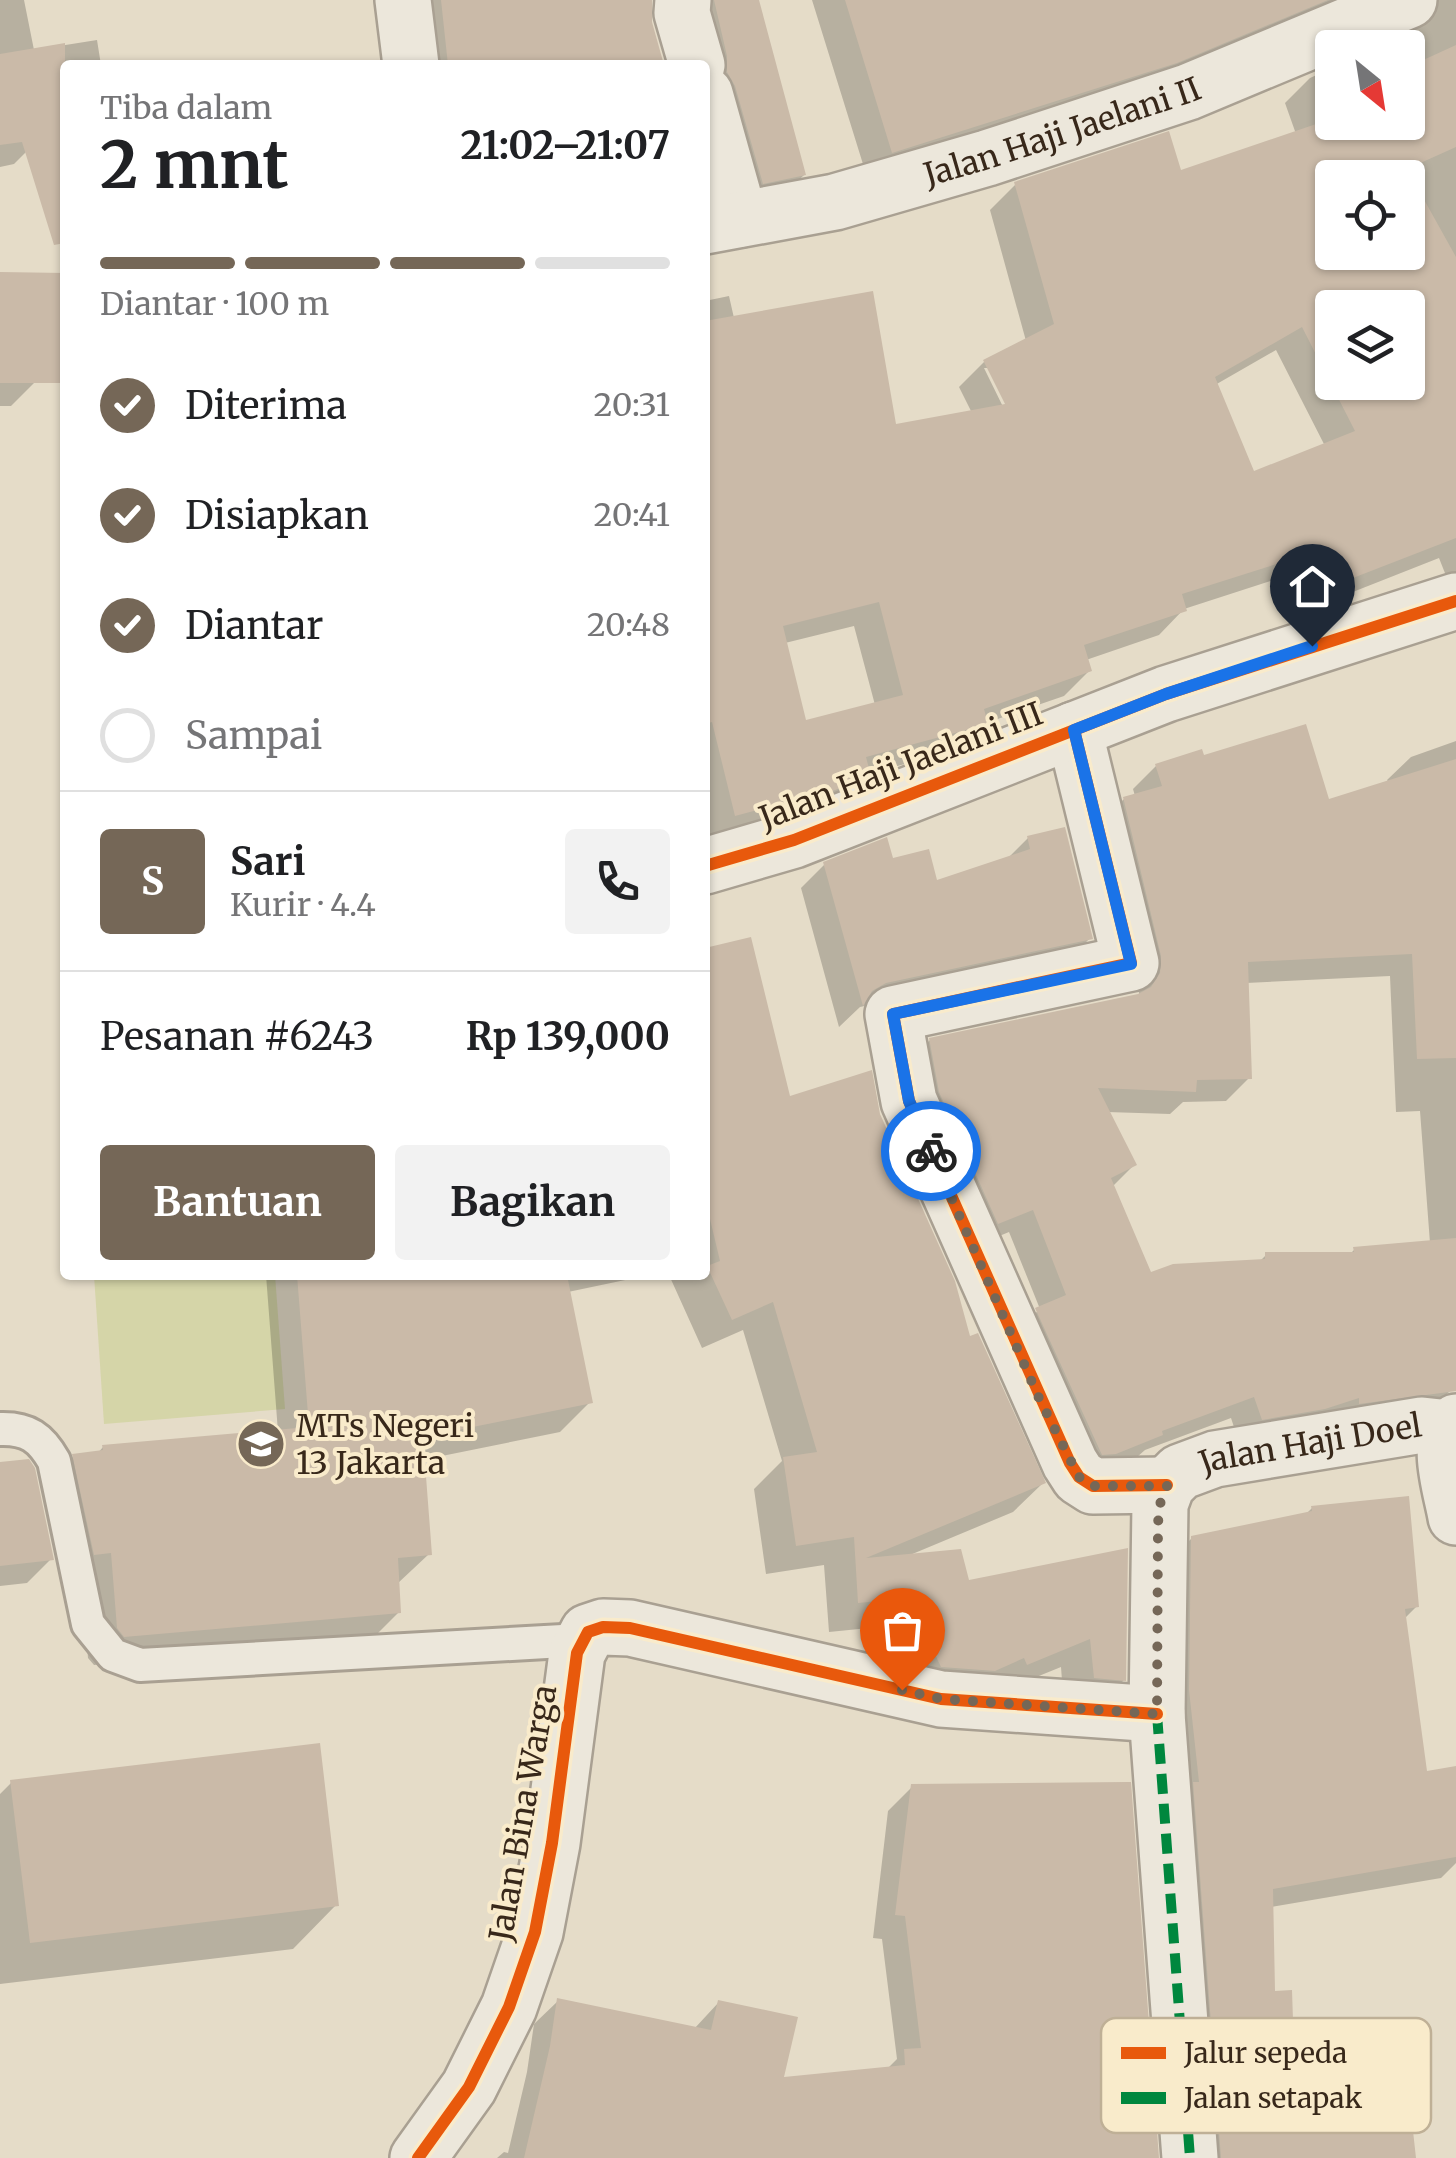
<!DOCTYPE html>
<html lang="id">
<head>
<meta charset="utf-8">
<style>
	:root { --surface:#fff; --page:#f2f2f2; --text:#202124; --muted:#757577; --line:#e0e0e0; --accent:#756757 }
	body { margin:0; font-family:Merriweather,serif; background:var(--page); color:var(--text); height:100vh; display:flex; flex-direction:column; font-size:38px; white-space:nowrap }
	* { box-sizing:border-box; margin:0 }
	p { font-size:32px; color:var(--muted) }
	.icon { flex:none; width:55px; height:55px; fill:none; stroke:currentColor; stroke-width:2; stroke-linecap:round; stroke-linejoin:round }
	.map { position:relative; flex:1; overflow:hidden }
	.side { position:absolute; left:60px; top:60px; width:650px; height:1220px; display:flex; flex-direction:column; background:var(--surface); border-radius:10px; box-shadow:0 2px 8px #0004 }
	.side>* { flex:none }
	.needle { width:65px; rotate:150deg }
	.tools { position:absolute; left:1315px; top:30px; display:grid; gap:20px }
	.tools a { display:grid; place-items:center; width:110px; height:110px; border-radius:10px; background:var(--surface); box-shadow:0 2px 8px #0004; font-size:50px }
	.pin { position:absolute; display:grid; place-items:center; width:85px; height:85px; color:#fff; margin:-102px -42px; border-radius:50% 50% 50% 0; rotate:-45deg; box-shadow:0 0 10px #0007 }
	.pin .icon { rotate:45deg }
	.courier { position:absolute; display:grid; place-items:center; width:100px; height:100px; margin:-50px; border:8px solid #1a73e8; border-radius:50%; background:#fff; color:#222; box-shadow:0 2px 12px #0007 }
	.head em { font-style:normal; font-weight:700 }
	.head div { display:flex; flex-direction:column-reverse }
	.head { display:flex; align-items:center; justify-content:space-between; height:170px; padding:0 40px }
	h1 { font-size:65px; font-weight:700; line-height:75px }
	.bar { display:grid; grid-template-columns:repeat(4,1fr); gap:15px 10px; align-content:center; height:120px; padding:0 40px }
	.bar i { height:12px; border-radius:8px; background:var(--line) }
	.bar .current { background:var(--accent) }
	.bar p { grid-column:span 4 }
	.line { display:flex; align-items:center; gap:25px; padding:0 40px; border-top:2px solid var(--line) }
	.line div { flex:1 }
	.round { display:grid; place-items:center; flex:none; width:105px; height:105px; border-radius:10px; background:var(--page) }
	ol { padding:0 40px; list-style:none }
	li { display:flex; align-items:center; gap:30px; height:110px }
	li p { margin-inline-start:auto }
	li .icon { padding:10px; border-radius:50%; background:var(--accent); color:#fff; stroke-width:4 }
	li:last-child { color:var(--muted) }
	li i { width:55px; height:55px; border:5px solid var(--line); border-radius:50% }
	.action { display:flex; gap:20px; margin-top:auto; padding:20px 40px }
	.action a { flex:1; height:115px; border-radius:10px; background:var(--accent); color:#fff; font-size:40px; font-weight:700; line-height:115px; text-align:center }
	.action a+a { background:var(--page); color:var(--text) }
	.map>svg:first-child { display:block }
</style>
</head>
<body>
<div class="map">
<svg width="1456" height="2158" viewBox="0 0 1456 2158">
	<rect width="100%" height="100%" fill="#e5dcc8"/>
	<path fill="#d5d5a8" d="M94,1275H275L285,1409L104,1424Z"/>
	<path fill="#0003" fill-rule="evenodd" d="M0,0H24L34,50L97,40L101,65H65V142L34,144L14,164L0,167Z
		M413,0H649V21L662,65H422Z
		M680,0H757L804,175L780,198L740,205Z
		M812,0H1359L1149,87L867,177Z
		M1402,0H1456V601L1439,558L1297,614L1283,577L1184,609L1159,635L1086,660L1090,670L1064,696L986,723L960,749L868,774L843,801L705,841V301L729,296L734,318L894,427L972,413L959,387L984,362L1026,341L990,210L1016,184L1180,173L1296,134L1285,103L1310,78L1332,68V122H1408V48H1383L1414,34L1413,13ZM1332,178H1408V252H1332ZM1332,308H1408V382H1332ZM1276,350L1325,446L1252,474L1215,385ZM984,368H990L1013,414L1008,417ZM854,626L875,705L804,724L785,643Z
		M0,274L35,382L11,406H0Z
		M1456,741V1362L1450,1391L1427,1414L1239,1442L1231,1418L1145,1450L1137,1457L1090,1477L1014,1333L1040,1309L1009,1232L975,1246L907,1064L930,1040L1139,996V980L1101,822L1124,799L1135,796L1133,789L1156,766L1202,758L1328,802L1389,783L1387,780L1411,757ZM1390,976L1396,1112L1420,1111L1430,1243L1354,1250L1350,1254L1266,1255L1259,1262L1150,1275L1112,1187L1134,1165L1107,1112L1170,1114L1183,1102L1226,1101L1249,1078L1246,983Z
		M1028,838L1090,938L1066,963L860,1007L839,1027L801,888L825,864L891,861L935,883L1007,859Z
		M705,951L788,1099L878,1114L968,1340L1043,1483L1013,1512L910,1555L968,1583L1126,1551L1124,1680L1094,1709L1064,1707L1061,1667L997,1693L912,1696L879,1627L829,1632L824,1565L766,1574L754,1489L782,1461L743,1330L702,1348L669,1275H705Z
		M266,1275H649L568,1292L590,1402L560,1432L422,1460L429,1554L397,1584L399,1612L369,1642L94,1665L88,1658L82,1582L44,1486L74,1456L97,1454L103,1447L278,1432Z
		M0,1465L51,1559L27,1583L0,1586Z
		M1312,1508L1417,1606L1404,1619L1425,1773L1456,1797V1863L1441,1878L1271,1907L1273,1993L1292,2084L1413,2158H1197L1168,1562L1192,1538L1305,1515Z
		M11,1783L336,1905L293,1949L0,1984V1794Z
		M912,1787L1156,2158H497L504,2152L508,2153L527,2072L534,2024L558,2001L694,2029L719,2002L781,2079L887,2069L897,2059L882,1939L873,1938L888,1811Z"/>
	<path fill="#cabaa8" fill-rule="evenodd" d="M441,0H652V22L664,65H448Z
		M714,0H759L806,175L763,184L735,86L727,72V56Z
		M845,0H1328L1177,63L892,153Z
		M65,43V243L54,245L22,142L0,145V54Z
		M1456,45V147L1407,169L1456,257V538L1322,590L1308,554L1182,594L1187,611L1084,645L1092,671L984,709L988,724L866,757L871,776L807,801L806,797L735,816L712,722L705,724V321L873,291L896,424L1005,404L983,360L1054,324L1014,182L1169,131L1181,170L1325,121L1320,108L1332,102V122H1408V67ZM1332,178H1408V252H1332ZM1332,308H1408V382H1332ZM1302,327L1355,431L1254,471L1215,377ZM879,602L903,695L806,720L783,626Z
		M0,272L65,273V383H0Z
		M1306,724L1329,799L1456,759V1058L1417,1059L1412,954L1248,962L1252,1079L1197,1080L1196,1092L1098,1088L1137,1165L1111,1178L1151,1272L1173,1264L1265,1259V1252H1354L1353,1247L1456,1238V1391L1359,1404V1398L1325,1409L1262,1420L1254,1397L1162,1431L1163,1435L1116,1454L1102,1455L1035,1308L1066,1295L1033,1210L998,1224L939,1092L929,1038L1138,994L1151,987L1160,973L1161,956L1123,797L1162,786L1155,764L1202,749L1204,755Z
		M1065,827L1093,939L886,983L872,991L863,1006L823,862L887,837L893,858L929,849L937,880L1030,849L1027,836Z
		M751,937L790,1096L872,1070L880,1114L955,1281L970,1336L978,1333L1046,1483L866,1558L961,1549L969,1580L1128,1548L1126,1681L1094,1678L1090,1639L1027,1665L1024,1658L995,1671L941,1667L909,1598L858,1603L854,1537L796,1546L783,1457L817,1452L773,1302L732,1320L707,1266L720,1261L705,1198V948Z
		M297,1275H567L593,1403L423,1437L432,1555L398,1558L401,1613L124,1637L117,1628L111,1553L94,1555L72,1454L103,1450L102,1445L309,1427Z
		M29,1459L35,1468L54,1560L0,1566V1462Z
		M1409,1496L1419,1607L1405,1609L1427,1771L1456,1766V1857L1273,1889L1275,1991L1292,1990L1295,2081L1406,2068L1416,2158H1221L1193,1782H1199L1189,1690L1191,1536L1312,1511L1311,1506Z
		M320,1743L339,1906L30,1943L10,1780Z
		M1127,1782H1131L1159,2158H524L550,2046L557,1998L711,2030L718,2000L798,2017L784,2077L905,2065L904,2049L921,2048L905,1916L895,1915L911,1784Z"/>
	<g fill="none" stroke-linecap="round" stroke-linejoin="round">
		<g stroke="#a9a092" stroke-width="38">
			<path id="service" d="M0,1429C28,1428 41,1438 54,1461L88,1624L113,1655L140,1665L581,1640"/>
		</g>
		<g stroke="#a9a092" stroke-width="60">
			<g id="minor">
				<path d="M403,0L411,65"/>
				<path d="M683,0L682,13L697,65"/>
				<path d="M705,94L740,219"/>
				<path id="s1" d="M705,226L835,202L987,158L1188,92L1409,0"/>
				<path d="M1074,730L1131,963L893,1014L909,1101L1070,1463L1079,1477L1093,1486L1167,1485"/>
				<path d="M705,866L794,840L1166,694L1456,601"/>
				<path d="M418,2158L469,2087L509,2007L535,1932L552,1843L577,1653L588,1632L603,1627L630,1628L941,1699L1157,1714"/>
				<path id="s2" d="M1190,2158L1157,1714L1160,1504L1167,1485L1180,1472L1215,1459L1422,1425L1450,1428"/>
			</g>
		</g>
		<g stroke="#a9a092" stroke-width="60">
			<path id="tertiary" d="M1456,1422C1434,1442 1452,1492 1456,1517"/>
		</g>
		<use href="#service" stroke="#ece7db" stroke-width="32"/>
		<use href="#minor" stroke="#ece7db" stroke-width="55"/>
		<use href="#tertiary" stroke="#ece7db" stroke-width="55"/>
		<path stroke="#00873e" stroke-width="10" stroke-dasharray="20 10" stroke-linecap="butt" d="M1157,1714L1190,2158"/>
		<g stroke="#f9ebcb" stroke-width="19">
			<path id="cycleway" d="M1074,730L1131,963L893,1014L909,1101L1070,1463L1079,1477L1093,1486L1167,1485
				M705,866L794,840L1166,694L1456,601
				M418,2158L469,2087L509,2007L535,1932L552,1843L577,1653L588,1632L603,1627L630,1628L941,1699L1157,1714"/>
		</g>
		<use href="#cycleway" stroke="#e8590c" stroke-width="12"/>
	</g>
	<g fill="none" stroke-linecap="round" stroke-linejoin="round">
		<path stroke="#756757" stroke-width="10" stroke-dasharray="0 18" d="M902,1690L942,1699L1157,1714L1158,1523L1160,1504L1167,1486H1093L1079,1477L1038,1396L931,1151"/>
		<path stroke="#1a73e8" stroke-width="12" d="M931,1151L909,1101L893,1014L1131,964L1074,730L1166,694L1312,646"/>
	</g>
	<defs>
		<g id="school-disc" transform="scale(2.5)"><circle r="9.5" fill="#756757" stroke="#f9ebcb"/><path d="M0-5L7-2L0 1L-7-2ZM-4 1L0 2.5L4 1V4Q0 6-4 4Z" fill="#fff"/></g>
	</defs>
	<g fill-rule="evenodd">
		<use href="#school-disc" x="261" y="1444"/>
	</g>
	<g text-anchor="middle" stroke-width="8" stroke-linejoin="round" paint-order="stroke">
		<g font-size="32" fill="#38281a" stroke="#f9ebcb">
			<text dy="11" stroke="none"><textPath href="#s1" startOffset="370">Jalan Haji Jaelani II</textPath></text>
			<text transform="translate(901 766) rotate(-21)" y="11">Jalan Haji Jaelani III</text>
			<text dy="11" stroke="none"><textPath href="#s2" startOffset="828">Jalan Haji Doel</textPath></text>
			<text transform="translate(523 1813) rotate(-80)" y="11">Jalan Bina Warga</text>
		</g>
		<g font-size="32" fill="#38281a" stroke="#f9ebcb" text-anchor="start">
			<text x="296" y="1437">MTs Negeri<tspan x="296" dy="37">13 Jakarta</tspan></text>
		</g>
	</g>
	<rect x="1101" y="2018" width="330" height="115" rx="15" fill="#f9ebcb" stroke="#bfb096" stroke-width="2.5"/>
	<rect x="1121" y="2047" width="45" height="12" fill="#e8590c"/>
	<rect x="1121" y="2092" width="45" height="12" fill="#00873e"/>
	<g font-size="28" fill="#38281a">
		<text x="1184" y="2063">Jalur sepeda</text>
		<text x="1184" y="2108">Jalan setapak</text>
	</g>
</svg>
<div class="tools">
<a><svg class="needle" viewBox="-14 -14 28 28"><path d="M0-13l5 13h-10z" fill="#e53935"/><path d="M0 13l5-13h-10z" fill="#757577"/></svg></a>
<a><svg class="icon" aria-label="locate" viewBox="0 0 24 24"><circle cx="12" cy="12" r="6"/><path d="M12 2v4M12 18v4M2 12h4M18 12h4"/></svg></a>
<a><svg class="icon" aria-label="layers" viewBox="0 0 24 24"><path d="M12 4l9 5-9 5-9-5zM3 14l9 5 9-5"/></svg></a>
</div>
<div class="pin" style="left:902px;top:1690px;background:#ea580c"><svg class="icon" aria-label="bag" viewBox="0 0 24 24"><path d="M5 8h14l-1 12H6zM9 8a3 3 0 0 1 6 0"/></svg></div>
<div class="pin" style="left:1312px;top:646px;background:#1f2937"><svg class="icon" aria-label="home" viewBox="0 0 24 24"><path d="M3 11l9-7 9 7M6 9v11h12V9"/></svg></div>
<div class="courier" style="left:931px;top:1151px"><svg class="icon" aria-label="bike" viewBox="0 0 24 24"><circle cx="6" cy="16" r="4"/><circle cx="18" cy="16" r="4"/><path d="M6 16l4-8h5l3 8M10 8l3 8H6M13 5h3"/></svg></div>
<section class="side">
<div class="head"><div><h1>2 mnt</h1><p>Tiba dalam</p></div><em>21:02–21:07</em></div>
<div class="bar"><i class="current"></i><i class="current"></i><i class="current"></i><i></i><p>Diantar · 100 m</p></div>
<ol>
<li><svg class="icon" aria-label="check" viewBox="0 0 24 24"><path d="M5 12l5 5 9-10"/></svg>Diterima<p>20:31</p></li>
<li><svg class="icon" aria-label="check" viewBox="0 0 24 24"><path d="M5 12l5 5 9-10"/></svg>Disiapkan<p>20:41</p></li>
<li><svg class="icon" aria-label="check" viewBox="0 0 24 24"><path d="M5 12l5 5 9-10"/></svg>Diantar<p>20:48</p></li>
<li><i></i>Sampai</li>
</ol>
<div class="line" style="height:180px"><b class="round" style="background:var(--accent);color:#fff">S</b><div><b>Sari</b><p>Kurir · 4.4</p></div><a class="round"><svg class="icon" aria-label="phone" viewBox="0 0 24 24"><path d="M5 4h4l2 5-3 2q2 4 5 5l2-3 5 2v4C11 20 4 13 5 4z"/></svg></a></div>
<div class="line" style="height:130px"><div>Pesanan #6243</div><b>Rp 139,000</b></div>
<div class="action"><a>Bantuan</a><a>Bagikan</a></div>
</section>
</div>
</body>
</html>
